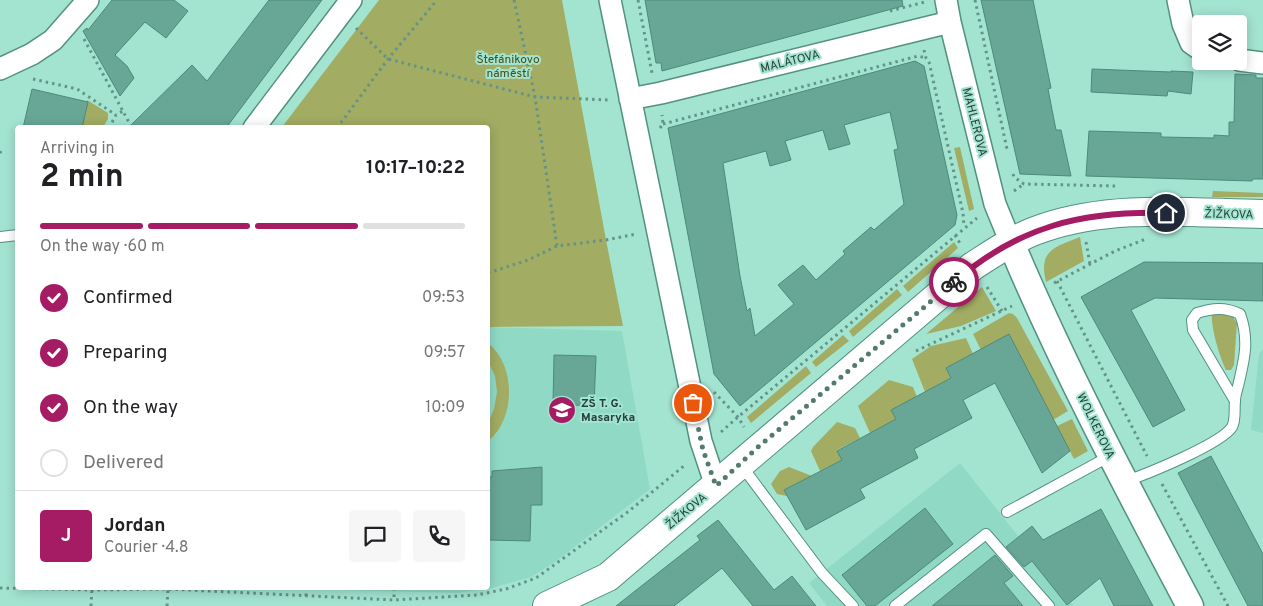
<!DOCTYPE html>
<html lang="en">
<head>
<meta charset="utf-8">
<style>
	:root { --surface:#fff; --page:#f6f6f6; --text:#202124; --muted:#757577; --line:#e0e0e0; --accent:#a51c64 }
	body { margin:0; font-family:Overpass,sans-serif; background:var(--page); color:var(--text); height:100vh; display:flex; flex-direction:column; font-size:19px; white-space:nowrap }
	* { box-sizing:border-box; margin:0 }
	p { font-size:16px; color:var(--muted) }
	.icon { flex:none; width:28px; height:28px; fill:none; stroke:currentColor; stroke-width:2; stroke-linecap:round; stroke-linejoin:round }
	.map { position:relative; flex:1; overflow:hidden }
	.sheet { position:absolute; left:15px; top:125px; width:475px; height:465px; display:flex; flex-direction:column; background:var(--surface); border-radius:5px; box-shadow:0 2px 12px #0003 }
	.sheet>* { flex:none }
	.buttons { position:absolute; left:1192px; top:15px; display:grid; gap:10px }
	.buttons a { display:grid; place-items:center; width:55px; height:55px; border-radius:5px; background:var(--surface); box-shadow:0 2px 12px #0003; font-size:25px }
	.pin { position:absolute; display:grid; place-items:center; width:42px; height:42px; color:#fff; margin:-21px; border:2px solid #fff; border-radius:50%; box-shadow:0 1px 5px #0007 }
	.courier { position:absolute; display:grid; place-items:center; width:50px; height:50px; margin:-25px; border:4px solid #a51c64; border-radius:50%; background:#fff; color:#222; box-shadow:0 1px 6px #0007 }
	.headline em { font-style:normal; font-weight:700 }
	.headline div { display:flex; flex-direction:column-reverse }
	.headline { display:flex; align-items:center; justify-content:space-between; height:85px; padding:0 25px }
	h1 { font-size:32px; font-weight:700; line-height:38px }
	.bar { display:grid; grid-template-columns:repeat(4,1fr); gap:8px 5px; align-content:center; height:60px; padding:0 25px }
	.bar i { height:6px; border-radius:4px; background:var(--line) }
	.bar .active { background:var(--accent) }
	.bar p { grid-column:span 4 }
	.line { display:flex; align-items:center; gap:12px; padding:0 25px; border-top:1px solid var(--line) }
	.line div { flex:1 }
	.round { display:grid; place-items:center; flex:none; width:52px; height:52px; border-radius:5px; background:var(--page) }
	ol { padding:0 25px; list-style:none }
	li { display:flex; align-items:center; gap:15px; height:55px }
	li p { margin-inline-start:auto }
	li .icon { padding:5px; border-radius:50%; background:var(--accent); color:#fff; stroke-width:4 }
	li:last-child { color:var(--muted) }
	li i { width:28px; height:28px; border:2px solid var(--line); border-radius:50% }
	.map>svg:first-child { display:block }
</style>
</head>
<body>
<div class="map">
<svg width="1263" height="606" viewBox="0 0 1263 606">
	<rect width="100%" height="100%" fill="#a3e4d1"/>
	<path fill="#90dac5" d="M488,327L622,331L650,489L555,562L531,577L492,588L458,593L261,588H488Z
		M1263,349V433L1251,430L1259,354Z
		M960,463L1074,606H827L809,583Z"/>
	<path fill="#a2ac63" d="M379,0H562L606,240L623,326L488,327V128L282,127Z
		M87,100L108,113V119L103,127L81,128Z
		M960,147L974,209L969,211L954,148Z
		M1213,191L1263,193V197H1212Z
		M1080,237L1084,261L1046,282C1038,250 1055,247 1080,237Z
		M954,242L958,248L908,292L903,286Z
		M982,287L996,311L961,326L926,334Z
		M897,289L902,295L853,337L849,331Z
		M1212,312L1232,316L1237,323L1234,365L1231,370H1226C1220,358 1210,326 1212,312Z
		M1009,313L1013,314L1017,318L1068,411L1053,420L1009,335L981,350L973,334Z
		M843,335L849,341L816,367L812,362Z
		M966,338L973,354L946,368L951,378L925,392L912,359L931,346Z
		M488,343C516,365 516,419 488,441V423L494,409L497,392L495,376L488,361Z
		M806,366L811,373L751,423L747,417Z
		M889,380L913,387L917,397L891,410L896,419L870,433L858,406Z
		M1072,419L1088,451L1074,459L1057,426Z
		M837,422L855,428L860,438L837,450L842,460L820,471L811,451L813,447Z
		M789,467L812,476L784,490L787,496L777,494L771,484L780,471Z"/>
	<path fill="#68a796" stroke="#4b8a7a" fill-rule="evenodd" d="M112,0H174L188,11L166,38L145,22L115,55L127,66L134,78L120,96L83,31L87,28L88,30Z
		M269,0H322L226,128H128L192,65L207,81Z
		M645,0H902L903,6L662,71L661,63H656Z
		M981,0H1033L1051,88L1048,89L1056,130H1061L1071,176L1020,174Z
		M915,61L924,66L957,215L955,225L740,406L714,374L668,128ZM890,112L898,149L894,150L904,204L874,230L871,227L843,251L845,254L816,280L803,265L778,285L794,304L755,336L750,308L747,311L740,276L723,163L766,151L770,166L791,160L785,141L823,130L829,150L850,144L844,125Z
		M1092,69L1171,72V71L1193,72L1191,94L1168,91L1167,96L1091,92Z
		M1235,74L1256,75V78H1263V179H1253L1252,181L1086,176L1089,131L1161,133V137L1214,138V135L1229,136V122H1234Z
		M32,89L88,102L82,128H23Z
		M1144,262L1263,263V301L1155,298L1131,310L1185,410L1153,427L1081,297Z
		M1009,334L1070,451L1042,473L995,383L963,400L972,418L914,449L918,458L860,489L865,498L806,530L784,490L842,460L837,451L896,419L891,410L951,378L946,368Z
		M554,355L596,356L594,406L553,404Z
		M1211,456L1263,554V606H1248L1178,473Z
		M542,467V505H531L530,541L488,540V477H492V471Z
		M925,508L953,544L875,606H867L842,575Z
		M1101,509L1139,580L1153,606H1114L1100,578L1067,605L1032,561L1024,567L1006,547L1032,526L1043,540Z
		M718,520L774,590L792,576L816,606H753L722,568L674,606H616L700,540L697,536Z
		M995,555L1013,576L1004,583L1023,606H932Z"/>
	<g fill="none" stroke-linecap="round" stroke-linejoin="round">
		<g stroke="#529180" stroke-width="12">
			<path id="service" d="M0,237L18,235
				M741,465L822,573L853,606
				M1126,481C1147,474 1221,444 1232,427C1236,420 1234,409 1235,401C1235,394 1238,388 1239,382C1245,357 1249,339 1240,314C1225,307 1213,308 1197,313L1192,320L1193,330L1235,401
				M1007,512L1110,456
				M895,606L986,534L1049,606"/>
		</g>
		<g stroke="#529180" stroke-width="24">
			<path id="minor" d="M610,0L701,441L716,486
				M946,0L950,22L995,204L1011,243
				M1178,0L1183,24L1191,43L1201,50
				M1239,60L1263,63
				M0,69L32,54L53,40L88,0
				M630,99L661,93L950,22
				M254,128L351,0"/>
		</g>
		<g stroke="#529180" stroke-width="29">
			<path id="tertiary" d="M1011,243C1063,367 1127,487 1190,606"/>
		</g>
		<g stroke="#529180" stroke-width="30">
			<path id="secondary" d="M547,606L608,577L973,266C995,252 1018,236 1043,228C1113,204 1191,213 1263,214"/>
		</g>
		<path stroke="#659386" stroke-width="3" stroke-dasharray="2.5 4" stroke-linecap="butt" d="M514,0L535,97L557,246
			M638,0L652,73
			M975,0L1007,149
			M890,11L925,2
			M356,28L388,59L535,97L610,100
			M84,39L132,128
			M924,50L926,58L929,62L963,213L964,227
			M33,79L77,89L116,115
			M663,124L918,56L926,58
			M109,128L116,115L123,111
			M337,128L388,59L437,0
			M660,128L663,124L662,115
			M0,151L1,154
			M1013,174L1014,177L1024,184L1117,186
			M1014,191L1024,184
			M955,235L961,245
			M1086,242L1090,264
			M488,273L528,260L557,246L606,240L636,234
			M1057,281L1147,456
			M1054,283L1115,251L1146,239
			M987,287L1002,311
			M916,351L1012,306
			M714,392L738,417L744,427
			M721,432L738,417L977,218
			M1162,484L1228,606
			M0,588L92,590L168,589L394,600L477,595L506,589L536,578L629,511L685,465
			M394,588V600
			M306,596V588
			M91,606L92,588
			M167,606L168,589"/>
		<use href="#service" stroke="#fff" stroke-width="10"/>
		<use href="#minor" stroke="#fff" stroke-width="21"/>
		<use href="#tertiary" stroke="#fff" stroke-width="26"/>
		<use href="#secondary" stroke="#fff" stroke-width="28"/>
	</g>
	<g fill="none" stroke-linecap="round" stroke-linejoin="round">
		<path stroke="#527a6f" stroke-width="5" stroke-dasharray="0 9" d="M693,403L703,450L716,486L758,447L954,282"/>
		<path stroke="#a51c64" stroke-width="6" d="M954,282C1019,226 1082,211 1166,213"/>
	</g>
	<defs>
		<g id="school-disc" transform="scale(1.4375)"><circle r="9.5" fill="#a51c64" stroke="#a3e4d1"/><path d="M0-5L7-2L0 1L-7-2ZM-4 1L0 2.5L4 1V4Q0 6-4 4Z" fill="#fff"/></g>
	</defs>
	<g fill-rule="evenodd">
		<use href="#school-disc" x="562" y="410"/>
	</g>
	<g text-anchor="middle" stroke-width="4" stroke-linejoin="round" paint-order="stroke">
		<g font-size="12" fill="#454b15" stroke="#a3e4d1">
			<text x="508" y="63">Štefánikovo<tspan x="508" dy="14">náměstí</tspan></text>
		</g>
		<g font-size="12" fill="#26413a" stroke="#a3e4d1">
			<text transform="translate(790 61) rotate(-14)" y="4">MALÁTOVA</text>
			<text transform="translate(975 122) rotate(76)" y="4">MAHLEROVA</text>
			<text transform="translate(1229 214) rotate(1)" y="4">ŽIŽKOVA</text>
			<text transform="translate(1096 426) rotate(64)" y="4">WOLKEROVA</text>
			<text transform="translate(686 511) rotate(-40)" y="4">ŽIŽKOVA</text>
		</g>
		<g font-size="12" font-weight="bold" fill="#26413a" stroke="#a3e4d1" text-anchor="start">
			<text x="581" y="407">ZŠ T. G.<tspan x="581" dy="14">Masaryka</tspan></text>
		</g>
	</g>
</svg>
<div class="buttons">
<a><svg class="icon" aria-label="layers" viewBox="0 0 24 24"><path d="M12 4l9 5-9 5-9-5zM3 14l9 5 9-5"/></svg></a>
</div>
<div class="pin" style="left:693px;top:403px;background:#ea580c"><svg class="icon" aria-label="bag" viewBox="0 0 24 24"><path d="M5 8h14l-1 12H6zM9 8a3 3 0 0 1 6 0"/></svg></div>
<div class="pin" style="left:1166px;top:213px;background:#1f2937"><svg class="icon" aria-label="home" viewBox="0 0 24 24"><path d="M3 11l9-7 9 7M6 9v11h12V9"/></svg></div>
<div class="courier" style="left:954px;top:282px"><svg class="icon" aria-label="bike" viewBox="0 0 24 24"><circle cx="6" cy="16" r="4"/><circle cx="18" cy="16" r="4"/><path d="M6 16l4-8h5l3 8M10 8l3 8H6M13 5h3"/></svg></div>
<section class="sheet">
<div class="headline"><div><h1>2 min</h1><p>Arriving in</p></div><em>10:17–10:22</em></div>
<div class="bar"><i class="active"></i><i class="active"></i><i class="active"></i><i></i><p>On the way · 60 m</p></div>
<ol>
<li><svg class="icon" aria-label="check" viewBox="0 0 24 24"><path d="M5 12l5 5 9-10"/></svg>Confirmed<p>09:53</p></li>
<li><svg class="icon" aria-label="check" viewBox="0 0 24 24"><path d="M5 12l5 5 9-10"/></svg>Preparing<p>09:57</p></li>
<li><svg class="icon" aria-label="check" viewBox="0 0 24 24"><path d="M5 12l5 5 9-10"/></svg>On the way<p>10:09</p></li>
<li><i></i>Delivered</li>
</ol>
<div class="line" style="height:90px"><b class="round" style="background:var(--accent);color:#fff">J</b><div><b>Jordan</b><p>Courier · 4.8</p></div><a class="round"><svg class="icon" aria-label="chat" viewBox="0 0 24 24"><path d="M4 5h16v11H9l-5 4z"/></svg></a><a class="round"><svg class="icon" aria-label="phone" viewBox="0 0 24 24"><path d="M5 4h4l2 5-3 2q2 4 5 5l2-3 5 2v4C11 20 4 13 5 4z"/></svg></a></div>
</section>
</div>
</body>
</html>
